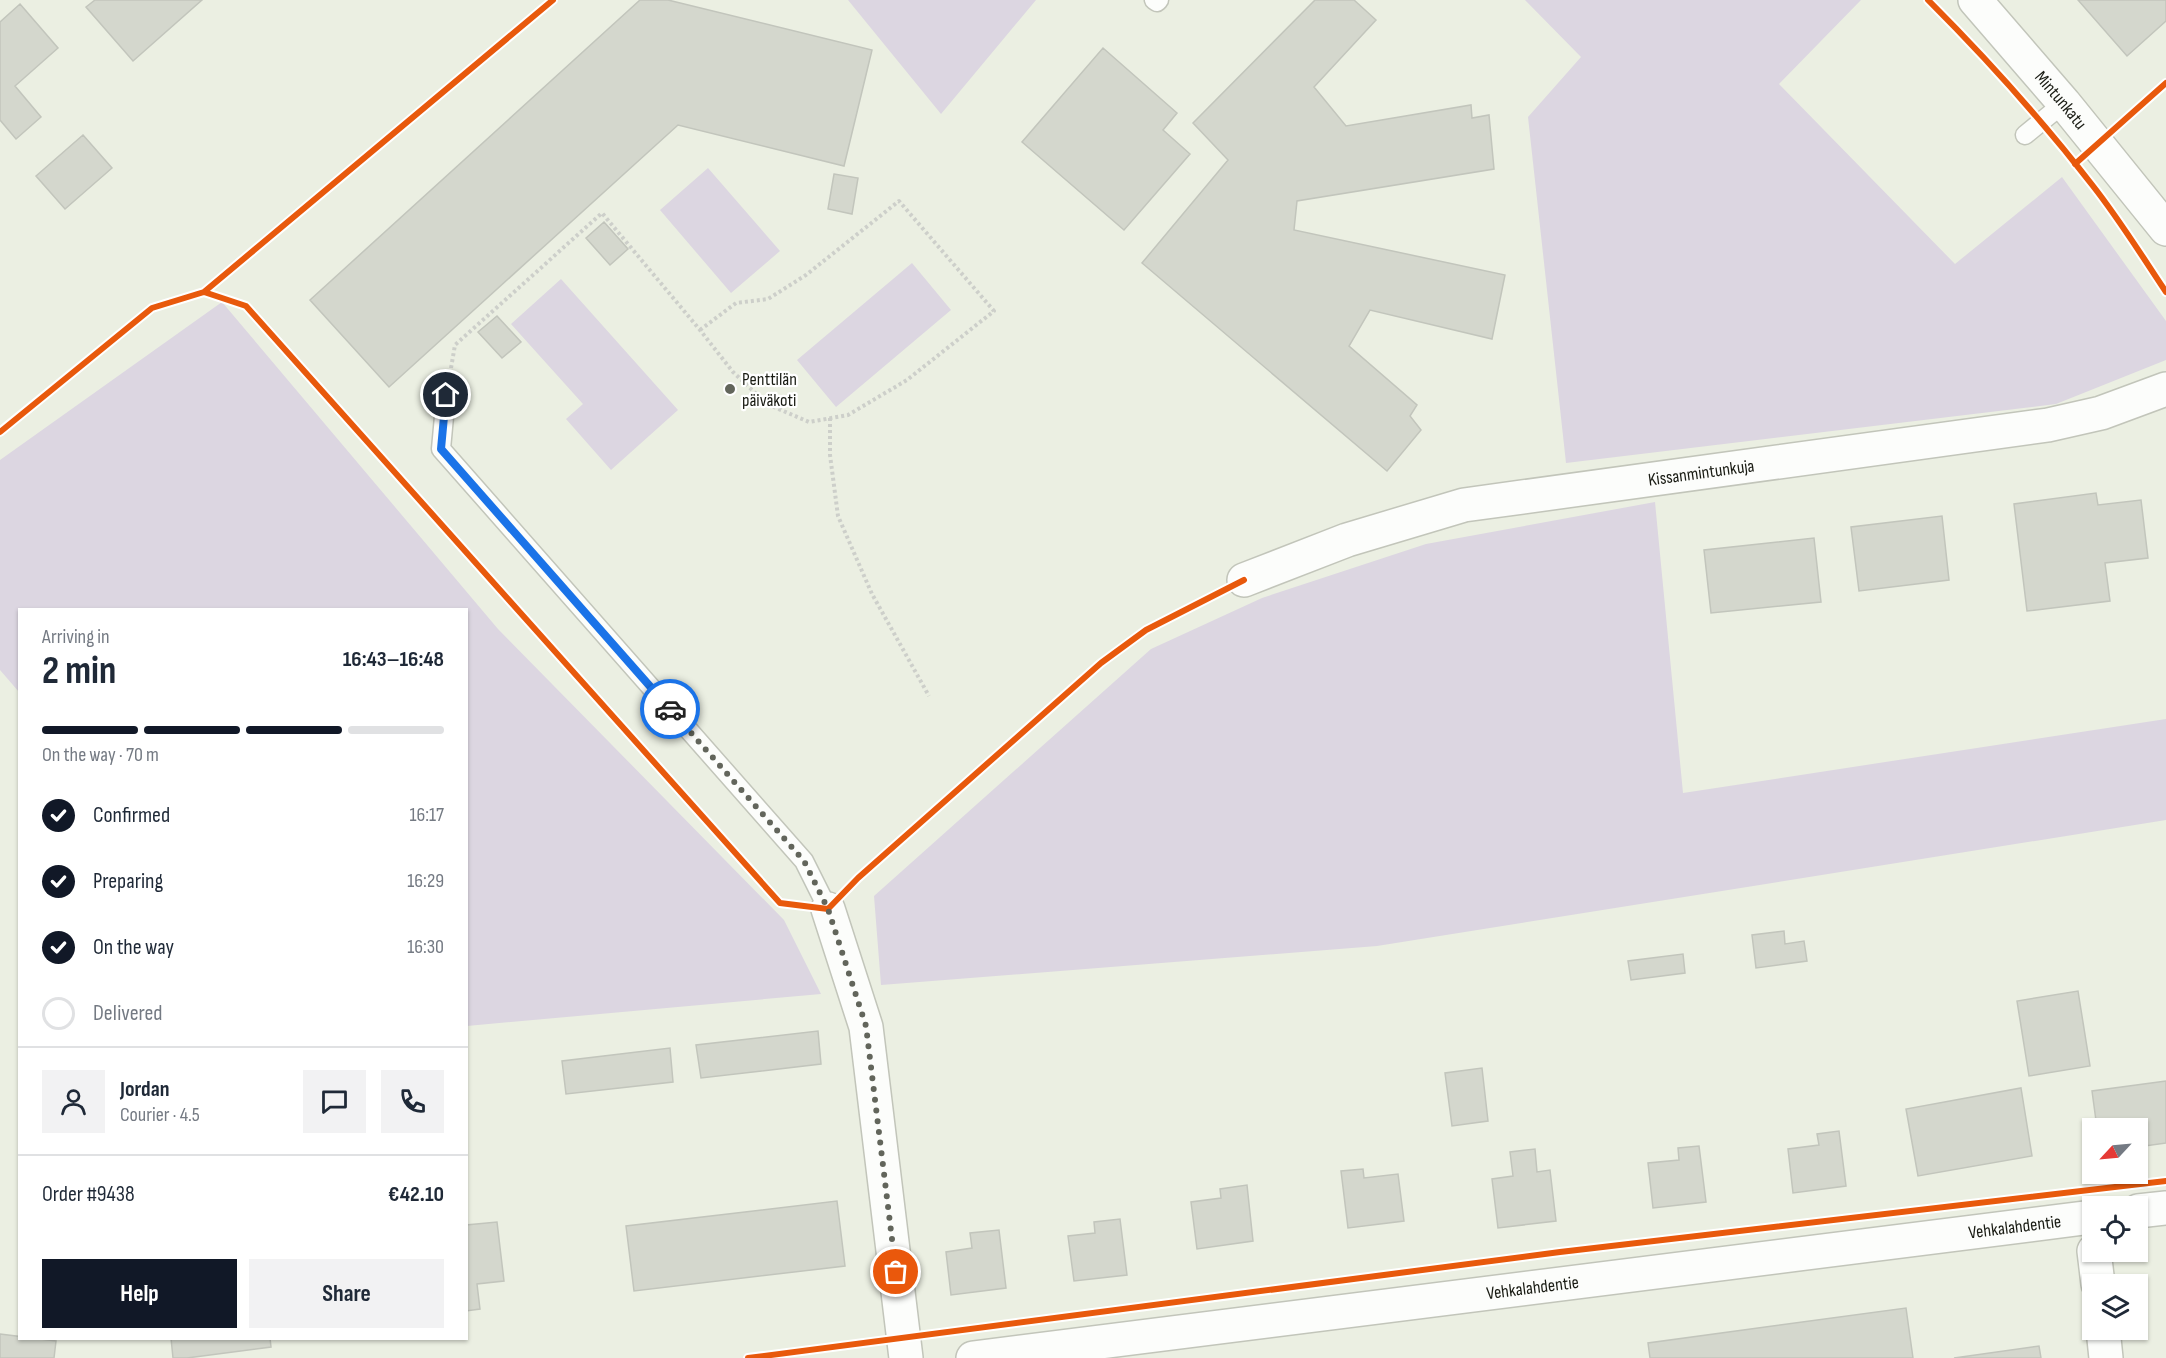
<!DOCTYPE html>
<html lang="en">
<head>
<meta charset="utf-8">
<style>
	:root { --surface:#fff; --page:#f2f2f3; --text:#1f2937; --muted:#747a83; --line:#e0e1e3; --accent:#111827 }
	body { margin:0; font-family:"Sofia Sans Condensed",sans-serif; background:var(--page); color:var(--text); height:100vh; display:flex; flex-direction:column; font-size:22px; white-space:nowrap }
	* { box-sizing:border-box; margin:0 }
	p { font-size:20px; color:var(--muted) }
	.icon { flex:none; width:33px; height:33px; fill:none; stroke:currentColor; stroke-width:2; stroke-linecap:round; stroke-linejoin:round }
	.map { position:relative; flex:1; overflow:hidden }
	.panel { position:absolute; left:18px; top:608px; width:450px; height:732px; display:flex; flex-direction:column; background:var(--surface); border-radius:0px; box-shadow:0 2px 4px #0004 }
	.panel>* { flex:none }
	.needle { width:39px; rotate:244deg }
	.tools { position:absolute; left:2082px; top:1118px; display:grid; gap:12px }
	.tools a { display:grid; place-items:center; width:66px; height:66px; border-radius:0px; background:var(--surface); box-shadow:0 2px 4px #0004; font-size:30px }
	.pin { position:absolute; display:grid; place-items:center; width:51px; height:51px; color:#fff; margin:-26px; border:3px solid #fff; border-radius:50%; box-shadow:0 2px 6px #0007 }
	.courier { position:absolute; display:grid; place-items:center; width:60px; height:60px; margin:-30px; border:4px solid #1a73e8; border-radius:50%; background:#fff; color:#222; box-shadow:0 2px 8px #0007 }
	.headline em { font-style:normal; font-weight:700 }
	.headline div { display:flex; flex-direction:column-reverse }
	.headline { display:flex; align-items:center; justify-content:space-between; height:102px; padding:0 24px }
	h1 { font-size:39px; font-weight:700; line-height:45px }
	.bar { display:grid; grid-template-columns:repeat(4,1fr); gap:9px 6px; align-content:center; height:72px; padding:0 24px }
	.bar i { height:8px; border-radius:4px; background:var(--line) }
	.bar .selected { background:var(--accent) }
	.bar p { grid-column:span 4 }
	.line { display:flex; align-items:center; gap:15px; padding:0 24px; border-top:2px solid var(--line) }
	.line div { flex:1 }
	.round { display:grid; place-items:center; flex:none; width:63px; height:63px; border-radius:0px; background:var(--page) }
	ol { padding:0 24px; list-style:none }
	li { display:flex; align-items:center; gap:18px; height:66px }
	li p { margin-inline-start:auto }
	li .icon { padding:6px; border-radius:50%; background:var(--accent); color:#fff; stroke-width:4 }
	li:last-child { color:var(--muted) }
	li i { width:33px; height:33px; border:3px solid var(--line); border-radius:50% }
	.primary-button { display:flex; gap:12px; margin-top:auto; padding:12px 24px }
	.primary-button a { flex:1; height:69px; border-radius:0px; background:var(--accent); color:#fff; font-size:24px; font-weight:700; line-height:69px; text-align:center }
	.primary-button a+a { background:var(--page); color:var(--text) }
	.map>svg:first-child { display:block }
</style>
</head>
<body>
<div class="map">
<svg width="2166" height="1358" viewBox="0 0 2166 1358">
	<rect width="100%" height="100%" fill="#ebefe2"/>
	<path fill="#dcd6e1" d="M848,0H1036L941,114Z
		M1525,0H1861L1779,84L1955,264L2062,177L2166,321V360L2056,404L1566,463L1528,117L1581,57Z
		M708,168L780,251L731,293L660,210Z
		M912,263L951,310L836,407L797,360Z
		M561,279L678,410L611,470L566,419L583,404L511,324Z
		M222,302L498,629L784,920L821,994L467,1026L466,609H20L19,692L0,670V460Z
		M1655,502L1683,793L2166,719V820L1377,946L881,985L874,896L1151,649L1262,598L1426,544Z"/>
	<path fill="#d4d7cd" stroke="#c2c5bc" stroke-width="1.5" d="M95,0H202L133,61L86,7Z
		M640,0H668L872,50L844,166L678,125L389,387L310,300Z
		M1315,0H1354L1376,20L1314,87L1346,126L1471,105L1472,118L1489,115L1494,169L1297,201L1294,230L1505,275L1492,339L1370,310L1349,346L1417,405L1410,416L1421,430L1387,471L1142,263L1228,160L1193,123Z
		M2078,0H2166V21L2127,56Z
		M20,4L58,48L15,86L41,117L16,139L0,120V22Z
		M1103,48L1177,113L1163,130L1190,154L1124,230L1022,142Z
		M83,135L112,168L65,209L36,176Z
		M834,174L858,178L852,214L828,209Z
		M604,222L628,249L610,265L586,238Z
		M497,316L521,342L502,358L478,332Z
		M2096,493L2098,505L2141,500L2148,558L2105,563L2110,601L2027,611L2014,504Z
		M1942,516L1949,580L1859,591L1851,527Z
		M1814,538L1821,602L1711,613L1704,550Z
		M1784,931L1785,944L1804,941L1807,961L1756,968L1752,935Z
		M1683,954L1685,973L1631,980L1628,961Z
		M2078,991L2090,1066L2029,1076L2017,1001Z
		M818,1031L821,1064L701,1078L696,1045Z
		M670,1048L673,1082L566,1094L562,1061Z
		M1482,1068L1488,1121L1452,1126L1445,1073Z
		M2166,1081V1143L2138,1147V1128H2097L2092,1091Z
		M2021,1088L2032,1156L1918,1176L1906,1109Z
		M1839,1131L1846,1186L1793,1193L1788,1149L1819,1145L1817,1134Z
		M1699,1146L1706,1202L1653,1208L1648,1163L1679,1160L1678,1148Z
		M1535,1149L1537,1172L1550,1170L1556,1221L1498,1228L1492,1179L1513,1176L1510,1152Z
		M1363,1169L1364,1178L1398,1174L1404,1221L1348,1228L1341,1171Z
		M1247,1185L1253,1241L1197,1249L1191,1202L1221,1198L1220,1189Z
		M837,1201L845,1266L634,1291L626,1226Z
		M1120,1219L1127,1275L1074,1281L1068,1236L1095,1233L1094,1222Z
		M497,1222L504,1281L477,1284L480,1309L466,1311V1225Z
		M999,1230L1006,1288L951,1295L946,1252L972,1248L970,1233Z
		M1906,1308L1913,1358H1650L1648,1343Z
		M0,1334L56,1341L54,1358H0Z
		M171,1338H270L271,1347L187,1358H173Z
		M2039,1346L2041,1358H1954Z"/>
	<g fill="none" stroke-linecap="round" stroke-linejoin="round">
		<g stroke="#c2c5ba" stroke-width="21">
			<path id="lane" d="M1154,0L1157,2L1159,0
				M2025,135L2064,103
				M446,395L441,449L804,861L828,909"/>
		</g>
		<g stroke="#c2c5ba" stroke-width="36">
			<g id="street">
				<path id="s1" d="M1975,0L2064,103L2166,229"/>
				<path id="s2" d="M1244,580L1347,540L1464,505L2048,425L2101,413L2166,389"/>
				<path d="M828,909L866,1027L906,1358"/>
				<path d="M2138,1211L2166,1208"/>
				<path d="M2094,1251L2098,1284"/>
				<path d="M2103,1329L2106,1358"/>
				<path id="s3" d="M973,1358L2092,1217"/>
			</g>
		</g>
		<path stroke="#cdcfca" stroke-width="4" stroke-dasharray="3 3" stroke-linecap="butt" d="M451,368L455,345L602,213L700,330L733,372L767,404L809,422L848,415L907,380L994,311L899,201L806,275L768,299L736,303L700,330
			M830,418V455L838,516L872,594L929,696"/>
		<use href="#lane" stroke="#fcfdfb" stroke-width="18"/>
		<use href="#street" stroke="#fcfdfb" stroke-width="33"/>
		<g stroke="#fff" stroke-width="10">
			<path id="cycleway" d="M1928,0C1987,59 2042,120 2093,186C2119,219 2142,256 2166,292
				M2075,164L2166,83
				M204,292L246,306L780,903L828,909L858,878L1101,663L1146,630L1244,580
				M0,432L152,308L204,292L553,0
				M748,1358L1560,1252L2166,1181"/>
		</g>
		<use href="#cycleway" stroke="#e8590c" stroke-width="6"/>
	</g>
	<g fill="none" stroke-linecap="round" stroke-linejoin="round">
		<path stroke="#62655b" stroke-width="6" stroke-dasharray="0 10.8" d="M670,709L804,861L828,909L866,1026L896,1272"/>
		<path stroke="#1a73e8" stroke-width="8" d="M446,395L441,449L670,709"/>
	</g>
	<circle fill="#62655b" stroke="#fff" stroke-width="2" cx="730" cy="389" r="6"/>
	<g text-anchor="middle" stroke-width="4.5" stroke-linejoin="round" paint-order="stroke">
		<g font-size="18" fill="#191b13" stroke="#fff">
			<text dy="6" stroke="none"><textPath href="#s1" startOffset="132">Mintunkatu</textPath></text>
			<text dy="6" stroke="none"><textPath href="#s2" startOffset="472">Kissanmintunkuja</textPath></text>
			<text dy="6" stroke="none"><textPath href="#s3" startOffset="1050">Vehkalahdentie</textPath></text>
			<text dy="6" stroke="none"><textPath href="#s3" startOffset="564">Vehkalahdentie</textPath></text>
		</g>
		<g font-size="18" fill="#191b13" stroke="#fff" text-anchor="start">
			<text x="742" y="385">Penttilän<tspan x="742" dy="21">päiväkoti</tspan></text>
		</g>
	</g>
</svg>
<div class="tools">
<a><svg class="needle" viewBox="-14 -14 28 28"><path d="M0-13l5 13h-10z" fill="#e53935"/><path d="M0 13l5-13h-10z" fill="#747a83"/></svg></a>
<a><svg class="icon" aria-label="locate" viewBox="0 0 24 24"><circle cx="12" cy="12" r="6"/><path d="M12 2v4M12 18v4M2 12h4M18 12h4"/></svg></a>
<a><svg class="icon" aria-label="layers" viewBox="0 0 24 24"><path d="M12 4l9 5-9 5-9-5zM3 14l9 5 9-5"/></svg></a>
</div>
<div class="pin" style="left:896px;top:1272px;background:#ea580c"><svg class="icon" aria-label="bag" viewBox="0 0 24 24"><path d="M5 8h14l-1 12H6zM9 8a3 3 0 0 1 6 0"/></svg></div>
<div class="pin" style="left:446px;top:395px;background:#1f2937"><svg class="icon" aria-label="home" viewBox="0 0 24 24"><path d="M3 11l9-7 9 7M6 9v11h12V9"/></svg></div>
<div class="courier" style="left:670px;top:709px"><svg class="icon" aria-label="car" viewBox="0 0 24 24"><path d="M5 17H2v-5l4-1 3-4h7l3 4 3 1v5h-3M9 17h6M6 11h13"/><circle cx="7" cy="17" r="2"/><circle cx="17" cy="17" r="2"/></svg></div>
<section class="panel">
<div class="headline"><div><h1>2 min</h1><p>Arriving in</p></div><em>16:43–16:48</em></div>
<div class="bar"><i class="selected"></i><i class="selected"></i><i class="selected"></i><i></i><p>On the way · 70 m</p></div>
<ol>
<li><svg class="icon" aria-label="check" viewBox="0 0 24 24"><path d="M5 12l5 5 9-10"/></svg>Confirmed<p>16:17</p></li>
<li><svg class="icon" aria-label="check" viewBox="0 0 24 24"><path d="M5 12l5 5 9-10"/></svg>Preparing<p>16:29</p></li>
<li><svg class="icon" aria-label="check" viewBox="0 0 24 24"><path d="M5 12l5 5 9-10"/></svg>On the way<p>16:30</p></li>
<li><i></i>Delivered</li>
</ol>
<div class="line" style="height:108px"><a class="round"><svg class="icon" aria-label="person" viewBox="0 0 24 24"><circle cx="12" cy="8" r="4"/><path d="M4 21q1-7 8-7t8 7"/></svg></a><div><b>Jordan</b><p>Courier · 4.5</p></div><a class="round"><svg class="icon" aria-label="chat" viewBox="0 0 24 24"><path d="M4 5h16v11H9l-5 4z"/></svg></a><a class="round"><svg class="icon" aria-label="phone" viewBox="0 0 24 24"><path d="M5 4h4l2 5-3 2q2 4 5 5l2-3 5 2v4C11 20 4 13 5 4z"/></svg></a></div>
<div class="line" style="height:78px"><div>Order #9438</div><b>€42.10</b></div>
<div class="primary-button"><a>Help</a><a>Share</a></div>
</section>
</div>
</body>
</html>
